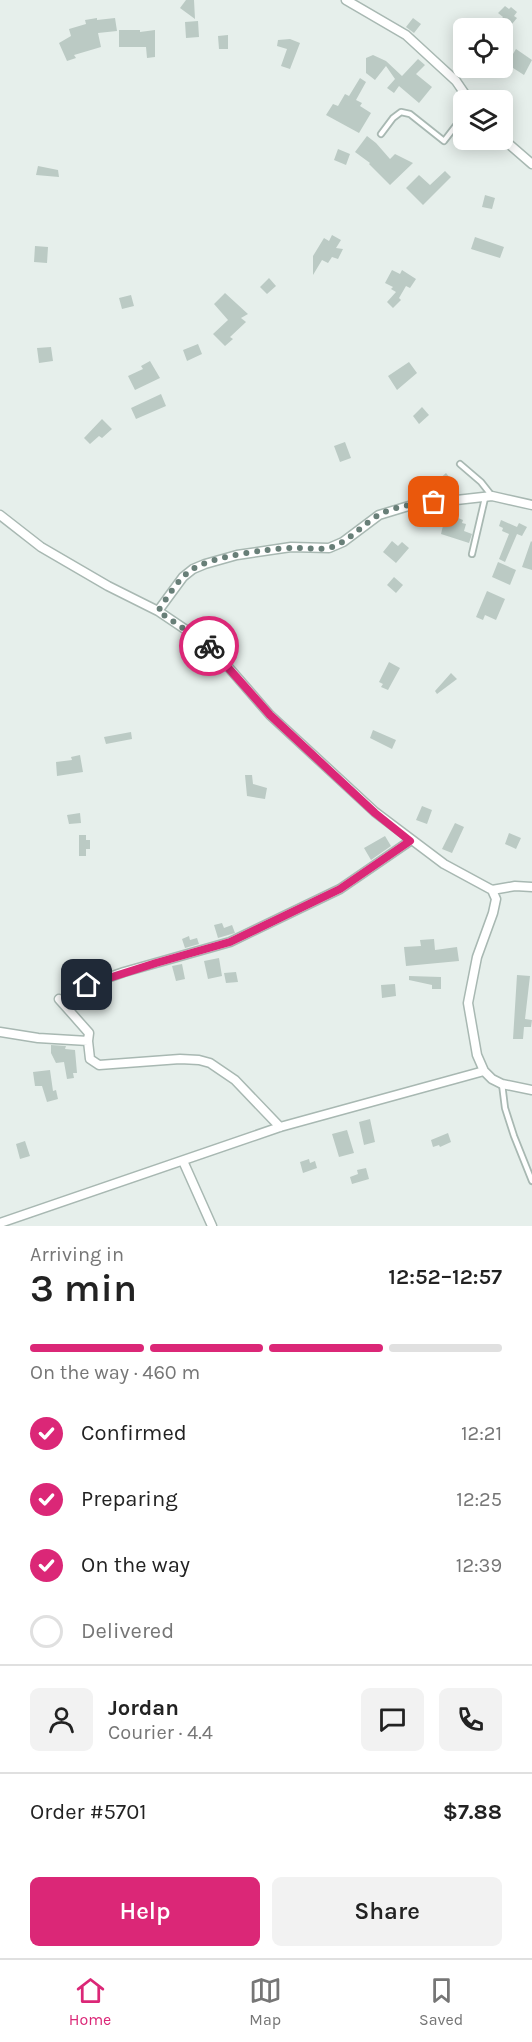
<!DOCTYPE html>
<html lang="en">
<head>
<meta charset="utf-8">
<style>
	:root { --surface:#fff; --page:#f2f2f2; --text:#222; --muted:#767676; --line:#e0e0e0; --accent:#db2777 }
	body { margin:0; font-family:Karla,sans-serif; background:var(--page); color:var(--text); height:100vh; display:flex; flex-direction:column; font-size:22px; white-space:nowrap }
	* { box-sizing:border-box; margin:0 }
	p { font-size:20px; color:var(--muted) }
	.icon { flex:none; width:33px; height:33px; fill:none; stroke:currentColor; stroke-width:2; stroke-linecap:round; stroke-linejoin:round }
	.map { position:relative; height:1226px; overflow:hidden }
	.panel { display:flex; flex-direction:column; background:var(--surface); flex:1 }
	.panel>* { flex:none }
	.buttons { position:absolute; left:453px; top:18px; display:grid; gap:12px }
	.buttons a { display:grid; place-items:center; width:60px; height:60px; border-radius:9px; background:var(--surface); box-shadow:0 3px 15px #0003; font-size:30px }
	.pin { position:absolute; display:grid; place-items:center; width:51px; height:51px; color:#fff; margin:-26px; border-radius:12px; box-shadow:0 3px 9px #0006 }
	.courier { position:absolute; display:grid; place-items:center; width:60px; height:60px; margin:-30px; border:4px solid #db2777; border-radius:50%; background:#fff; color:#222; box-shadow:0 2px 8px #0007 }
	.head em { font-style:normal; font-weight:600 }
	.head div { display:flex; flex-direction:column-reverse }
	.head { display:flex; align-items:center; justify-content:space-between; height:102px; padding:0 30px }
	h1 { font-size:39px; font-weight:600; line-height:45px }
	.bar { display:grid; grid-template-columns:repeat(4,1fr); gap:9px 6px; align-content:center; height:72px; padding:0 30px }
	.bar i { height:8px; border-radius:4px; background:var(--line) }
	.bar .active { background:var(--accent) }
	.bar p { grid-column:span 4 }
	.line { display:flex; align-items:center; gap:15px; padding:0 30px; border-top:2px solid var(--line) }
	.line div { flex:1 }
	.round { display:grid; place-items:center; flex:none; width:63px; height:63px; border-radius:9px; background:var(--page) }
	ol { padding:0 30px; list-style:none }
	li { display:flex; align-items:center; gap:18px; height:66px }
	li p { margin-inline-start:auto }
	li .icon { padding:6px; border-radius:50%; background:var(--accent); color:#fff; stroke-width:4 }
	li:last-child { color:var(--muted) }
	li i { width:33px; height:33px; border:3px solid var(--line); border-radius:50% }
	.cta { display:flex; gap:12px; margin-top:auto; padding:12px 30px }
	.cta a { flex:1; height:69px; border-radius:9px; background:var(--accent); color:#fff; font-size:24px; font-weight:600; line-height:69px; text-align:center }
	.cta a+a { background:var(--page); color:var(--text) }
	.menu { display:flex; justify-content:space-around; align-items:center; height:84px; border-top:2px solid var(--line); background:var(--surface); font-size:16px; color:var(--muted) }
	.menu a { display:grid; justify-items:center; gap:3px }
	.menu .active { color:var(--accent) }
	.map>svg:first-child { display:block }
</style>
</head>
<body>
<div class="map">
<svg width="532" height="1226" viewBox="0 0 532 1226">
	<rect width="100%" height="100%" fill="#e6efeb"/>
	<path fill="#bbcac4" d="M186,0H194L195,19L180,8Z
		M505,6L509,9L511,7L517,12L514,16L517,18L512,24L510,22L507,25L501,20L503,17L498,13Z
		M97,18V20L115,18L117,31L98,33L101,47L74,55L76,58L67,61L59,43L71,36L69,29L86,24L85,20Z
		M413,18L421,24L414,33L406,27Z
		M198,21L199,37L186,38L185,22Z
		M119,30H140V32L155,30V57L147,58L146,47H119Z
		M228,35V49H219L218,36Z
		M290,39L300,43L290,69L281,66L287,49L277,46L278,40Z
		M516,49L532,60L524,75L507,64Z
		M373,55L386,61L402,76L418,59L425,65L416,74L432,87L419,103L399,86L394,93L387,88L395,79L386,66L375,80L366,73V58Z
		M360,78L366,82L356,100L362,103L360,106L371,113L359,133L326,115L333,104L338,106L345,94L349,96Z
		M367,136L376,143L390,159L395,154L413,163L390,185L369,164L370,163L355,152Z
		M338,149L350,154L346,165L334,160Z
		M38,166L58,170L59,177L36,175Z
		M445,171L451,177L423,205L406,188L419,175L430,185Z
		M485,195L495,198L492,209L482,207Z
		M332,235L341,240L336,248L343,249L338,259L332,257L328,263L322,260L313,275V256L324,238L329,241Z
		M475,237L504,247L500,258L471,249Z
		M35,246L48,247L47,263L34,262Z
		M392,270L400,274L402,270L416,279L410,288L406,286L399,298L401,300L393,308L387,302L396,292L391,289L393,287L385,283Z
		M269,278L276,286L267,294L260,287Z
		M225,293L248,314L241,318L246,322L230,337L233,339L225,346L213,334L228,320L214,304Z
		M131,295L134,306L122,309L119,298Z
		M198,344L202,354L187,361L183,350Z
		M51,347L53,361L39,363L37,348Z
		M150,361L160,378L135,390L128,376L143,369L141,366Z
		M409,362L417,373L397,390L388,376Z
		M161,394L166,406L136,419L131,408Z
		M422,407L429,415L419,424L413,416Z
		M102,419L112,429L102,438L99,436L90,444L84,438Z
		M345,442L351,458L340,462L334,446Z
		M446,473L458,488L451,494H449L437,481Z
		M447,509L459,512L458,518L463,520L462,523L466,524L464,531L472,534L469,543L441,534Z
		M501,520L517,527L519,523L527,527L522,536L517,534L505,562L499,559L509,534L502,531L503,528L499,526Z
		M392,541L398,546L402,542L409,548L396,563L383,552Z
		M531,541L532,542V570L522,567Z
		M498,562L516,570L510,585L492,577Z
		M394,577L403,585L396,593L387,585Z
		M487,591L505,599L496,620L485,615L483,620L476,617Z
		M389,662L400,668L388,690L381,687L383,684L379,682Z
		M451,673L457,679L437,694L435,691Z
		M373,730L396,740L392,749L370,738Z
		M131,732L132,739L106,744L104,737Z
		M80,755L83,772L57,776L56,762L72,760L71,757Z
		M245,775H252L253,784L267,788L265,799L247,796Z
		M422,806L432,810L427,824L416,820Z
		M80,813L81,823L69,824L67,815Z
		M455,823L464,827L452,853L442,849Z
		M509,833L521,838L516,849L505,844Z
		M79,835H86V840H90V849H86V856H79Z
		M385,836L391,846L371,860L364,848Z
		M222,923L224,928L232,925L235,933L218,938L214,925Z
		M189,936L190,940L197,938L199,944L185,948L182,939Z
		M434,939L435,950L457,947L459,961L406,966L404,947L421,946L420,940Z
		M219,958L222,976L208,979L204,961Z
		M182,964L185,979L176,981L172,966Z
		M236,972L238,982L226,983L224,973Z
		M517,975L530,976L525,1019L532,1020L531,1027H524L523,1039H513Z
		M409,976L441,977V989H432V985L409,980Z
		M395,984L396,996L382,998L381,985Z
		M51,1045L66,1046L65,1049L75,1050L77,1073H73L74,1078L67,1079L64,1062L56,1063L51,1053Z
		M50,1070L53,1091L56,1090L58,1099L47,1102L42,1086H35L33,1072Z
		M370,1119L375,1142L364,1145L359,1122Z
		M347,1130L354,1153L339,1157L332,1134Z
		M448,1133L451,1142L440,1147L439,1145L433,1147L431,1140Z
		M25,1141L30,1156L20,1159L16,1144Z
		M309,1159L310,1163L315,1161L317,1168L303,1173L300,1162Z
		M366,1168L369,1179L352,1184L350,1177L358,1174L357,1170Z"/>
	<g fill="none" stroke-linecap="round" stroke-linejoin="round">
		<g stroke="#a8b8b2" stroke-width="8">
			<path id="lane" d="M381,134L393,118L401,112L410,114L444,141L464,115
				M460,464L481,482L492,496
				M472,554L485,498
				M502,1084L505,1108L514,1136L532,1181"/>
		</g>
		<g stroke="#a8b8b2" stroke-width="11">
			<path id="street" d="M346,0L406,35L456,81L469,100
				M502,138L532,164
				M0,515L41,547L108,586L158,611L210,646L270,715L375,812L444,864L492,890L496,899L493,913L477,957L468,1003L477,1055L484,1071L492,1079L502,1084L532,1090
				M158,611L183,577L193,569L205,564L237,555L291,547L329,548L343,542L379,515L412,505L492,496L532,505
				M492,890L515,886L532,887
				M87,985L124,972L230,942L340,889L410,841
				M0,1032L38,1038L88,1041L89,1033L59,999
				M88,1041L90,1059L99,1065L180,1059L199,1060L210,1063L235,1080L280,1127
				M183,1161L212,1226
				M0,1223L280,1127L484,1071"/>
		</g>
		<use href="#lane" stroke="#fff" stroke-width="4.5"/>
		<use href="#street" stroke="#fff" stroke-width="8"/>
	</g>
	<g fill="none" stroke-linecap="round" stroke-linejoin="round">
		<path stroke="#687f78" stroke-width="6" stroke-dasharray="0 10.8" d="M209,646L158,611C168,597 178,578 193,569C213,556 266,549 291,548C304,547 319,551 332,547C349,541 361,526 377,516C393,506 416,504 434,502"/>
		<path stroke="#db2777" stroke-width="8" d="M87,985L156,963L230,942L340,889L410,841L375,813L270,715L209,646"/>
	</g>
</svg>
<div class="buttons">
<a><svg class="icon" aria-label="locate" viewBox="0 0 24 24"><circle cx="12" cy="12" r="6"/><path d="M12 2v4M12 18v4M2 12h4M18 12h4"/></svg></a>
<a><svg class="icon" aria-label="layers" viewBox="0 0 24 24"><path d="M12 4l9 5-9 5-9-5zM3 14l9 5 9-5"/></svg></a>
</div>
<div class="pin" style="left:434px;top:502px;background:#ea580c"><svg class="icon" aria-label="bag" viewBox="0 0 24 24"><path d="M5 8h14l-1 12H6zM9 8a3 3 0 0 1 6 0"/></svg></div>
<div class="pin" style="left:87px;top:985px;background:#1f2937"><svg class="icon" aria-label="home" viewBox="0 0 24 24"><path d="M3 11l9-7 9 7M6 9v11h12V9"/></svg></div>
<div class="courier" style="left:209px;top:646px"><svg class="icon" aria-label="bike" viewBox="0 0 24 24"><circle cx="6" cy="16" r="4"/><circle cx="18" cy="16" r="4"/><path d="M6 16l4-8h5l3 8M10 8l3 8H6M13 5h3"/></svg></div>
</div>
<section class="panel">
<div class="head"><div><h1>3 min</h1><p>Arriving in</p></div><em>12:52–12:57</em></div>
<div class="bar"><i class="active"></i><i class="active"></i><i class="active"></i><i></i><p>On the way · 460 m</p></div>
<ol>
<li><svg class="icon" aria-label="check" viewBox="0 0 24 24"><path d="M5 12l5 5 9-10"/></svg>Confirmed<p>12:21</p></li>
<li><svg class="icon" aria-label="check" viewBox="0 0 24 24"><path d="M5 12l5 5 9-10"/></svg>Preparing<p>12:25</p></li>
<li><svg class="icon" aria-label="check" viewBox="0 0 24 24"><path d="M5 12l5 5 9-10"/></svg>On the way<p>12:39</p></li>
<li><i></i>Delivered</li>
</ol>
<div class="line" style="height:108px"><a class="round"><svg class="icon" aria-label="person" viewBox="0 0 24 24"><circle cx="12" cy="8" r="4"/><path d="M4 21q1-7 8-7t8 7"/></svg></a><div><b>Jordan</b><p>Courier · 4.4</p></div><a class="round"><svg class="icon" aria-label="chat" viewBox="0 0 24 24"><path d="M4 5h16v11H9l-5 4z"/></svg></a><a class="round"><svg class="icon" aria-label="phone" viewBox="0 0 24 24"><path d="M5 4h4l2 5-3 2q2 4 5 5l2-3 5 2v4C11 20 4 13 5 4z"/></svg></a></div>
<div class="line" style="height:78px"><div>Order #5701</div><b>$7.88</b></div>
<div class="cta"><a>Help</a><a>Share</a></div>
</section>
<nav class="menu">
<a class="active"><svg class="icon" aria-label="home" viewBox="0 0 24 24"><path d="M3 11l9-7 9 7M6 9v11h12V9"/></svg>Home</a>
<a><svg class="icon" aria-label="map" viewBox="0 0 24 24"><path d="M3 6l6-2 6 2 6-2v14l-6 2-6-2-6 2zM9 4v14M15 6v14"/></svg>Map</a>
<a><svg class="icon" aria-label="saved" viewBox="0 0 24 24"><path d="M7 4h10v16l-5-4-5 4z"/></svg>Saved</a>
</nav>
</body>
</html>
